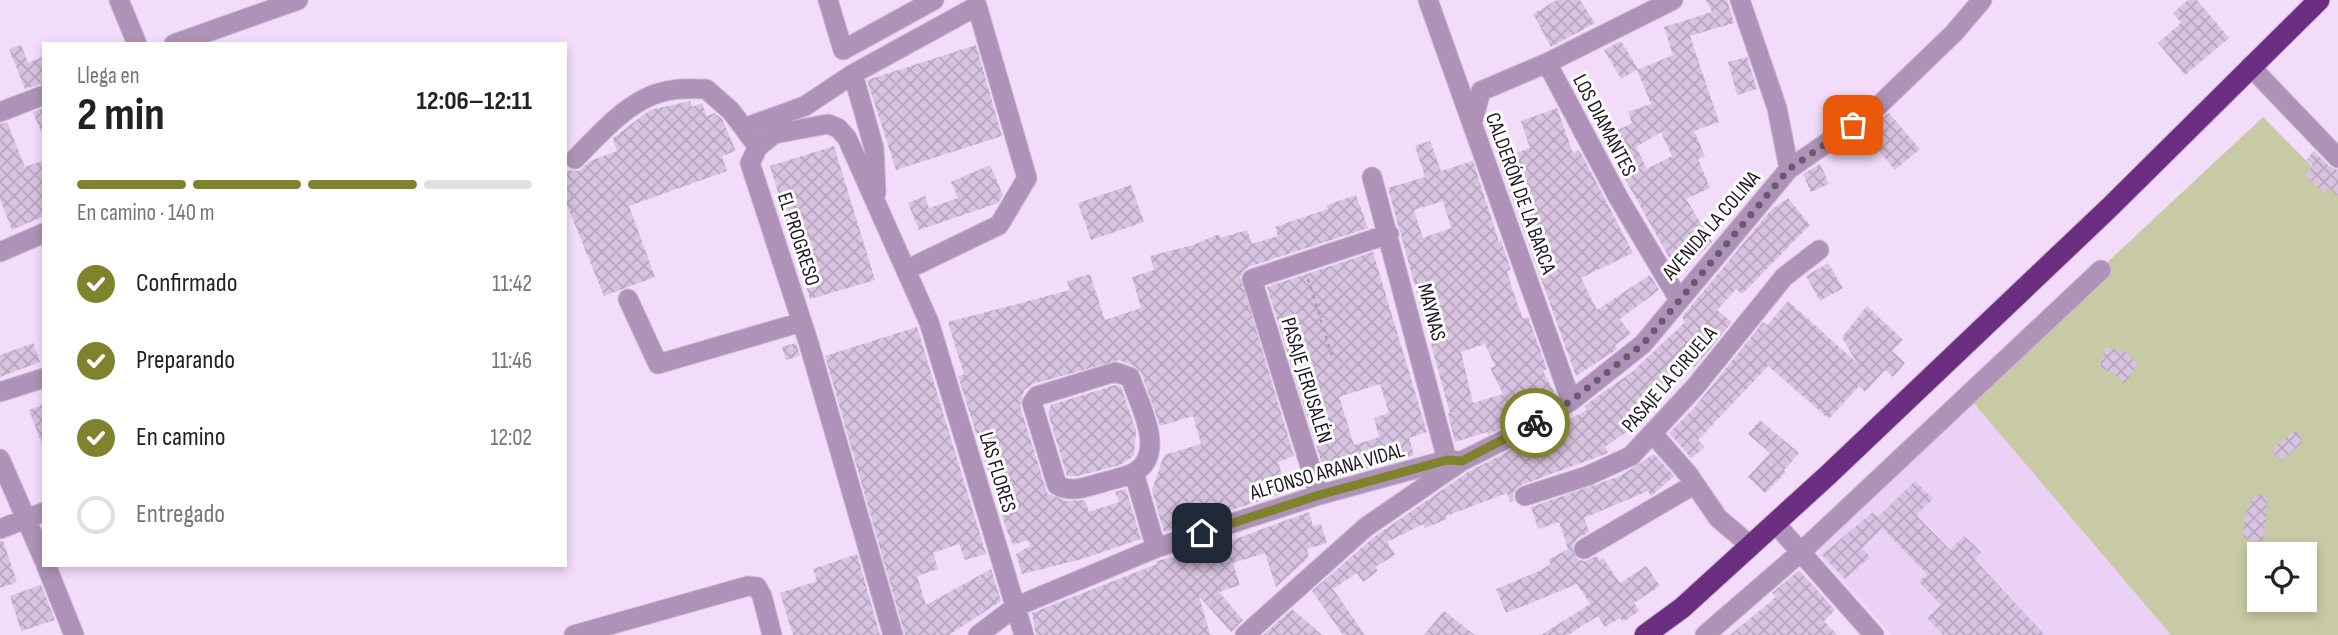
<!DOCTYPE html>
<html lang="es">
<head>
<meta charset="utf-8">
<style>
	:root { --surface:#fff; --page:#f2f2f2; --text:#222; --muted:#767676; --line:#e0e0e0; --accent:#80832e }
	body { margin:0; font-family:"Sofia Sans Condensed",sans-serif; background:var(--page); color:var(--text); height:100vh; display:flex; flex-direction:column; font-size:26px; white-space:nowrap }
	* { box-sizing:border-box; margin:0 }
	p { font-size:23px; color:var(--muted) }
	.icon { flex:none; width:38px; height:38px; fill:none; stroke:currentColor; stroke-width:2; stroke-linecap:round; stroke-linejoin:round }
	.map { position:relative; flex:1; overflow:hidden }
	.side { position:absolute; left:42px; top:42px; width:525px; height:525px; display:flex; flex-direction:column; background:var(--surface); border-radius:0px; box-shadow:0 4px 10px #0003 }
	.side>* { flex:none }
	.buttons { position:absolute; left:2247px; top:542px; display:grid; gap:14px }
	.buttons a { display:grid; place-items:center; width:70px; height:70px; border-radius:0px; background:var(--surface); box-shadow:0 4px 10px #0003; font-size:35px }
	.pin { position:absolute; display:grid; place-items:center; width:60px; height:60px; color:#fff; margin:-30px; border-radius:14px; box-shadow:0 4px 10px #0006 }
	.courier { position:absolute; display:grid; place-items:center; width:70px; height:70px; margin:-35px; border:5px solid #80832e; border-radius:50%; background:#fff; color:#222; box-shadow:0 2px 9px #0007 }
	.headline em { font-style:normal; font-weight:700 }
	.headline div { display:flex; flex-direction:column-reverse }
	.headline { display:flex; align-items:center; justify-content:space-between; height:119px; padding:0 35px }
	h1 { font-size:46px; font-weight:700; line-height:52px }
	.bar { display:grid; grid-template-columns:repeat(4,1fr); gap:10px 7px; align-content:center; height:84px; padding:0 35px }
	.bar i { height:9px; border-radius:5px; background:var(--line) }
	.bar .active { background:var(--accent) }
	.bar p { grid-column:span 4 }
	ol { padding:0 35px; list-style:none }
	li { display:flex; align-items:center; gap:21px; height:77px }
	li p { margin-inline-start:auto }
	li .icon { padding:7px; border-radius:50%; background:var(--accent); color:#fff; stroke-width:4 }
	li:last-child { color:var(--muted) }
	li i { width:38px; height:38px; border:4px solid var(--line); border-radius:50% }
	.map>svg:first-child { display:block }
</style>
</head>
<body>
<div class="map">
<svg width="2338" height="635" viewBox="0 0 2338 635">
	<defs>
		<pattern id="building-cross-hatch" width="8" height="8" patternUnits="userSpaceOnUse" patternTransform="scale(1.75)"><rect width="8" height="8" fill="#d7c2df"/><path d="M0 0l8 8M0 8l8-8" fill="none" stroke="#b8a6bf"/></pattern>
	</defs>
	<rect width="100%" height="100%" fill="#f2dcfa"/>
	<path fill="#ebd1f6" d="M1966,394L2171,635H1892L1817,553Z"/>
	<path fill="#c7caa4" fill-rule="evenodd" d="M2263,117L2338,193V635H2171L1966,394ZM2259,555H2305V600H2259Z"/>
	<path fill="url(#building-cross-hatch)" fill-rule="evenodd" d="M1557,0H1580L1595,23L1551,47L1533,14Z
		M1706,0H1727L1734,23L1690,36L1719,122L1694,131L1705,156L1698,159L1710,188L1686,199L1712,242L1679,275L1602,138L1632,123L1628,112L1651,104L1637,70L1673,55L1664,27L1712,12ZM1661,132L1672,156L1647,169L1636,147Z
		M2188,0H2197L2229,38L2185,75L2158,43L2181,23L2173,13Z
		M1621,41L1638,69L1621,79L1604,50Z
		M21,45L28,63L44,56V83L25,89L9,49Z
		M976,45L1002,136L896,170L867,80Z
		M1747,57L1757,89L1737,95L1728,62Z
		M690,101L692,107L702,103L707,116L714,113L722,119L736,151L722,156L727,171L629,206L655,277L604,296L565,200V170L579,171L590,161L617,151L613,138L650,110Z
		M44,108V136H43L33,112Z
		M1557,108L1573,153L1578,150L1582,155L1633,253L1581,278L1597,310L1650,275L1659,290L1620,319L1631,334L1615,345L1617,349L1576,376L1498,159L1530,148L1521,121Z
		M1889,113L1920,149L1895,170L1863,132Z
		M7,122L25,167L44,160V216L12,230L0,199V124Z
		M1430,141L1441,171L1473,161L1499,242L1501,241L1511,270L1507,271L1513,291L1523,319L1528,317L1547,369L1543,371L1554,392L1514,411L1517,420L1488,435L1487,432L1455,442L1448,414L1450,413L1388,188L1425,177L1415,146ZM1443,201L1451,228L1423,238L1414,210ZM1485,344L1495,366L1490,368L1503,394L1473,403L1461,352Z
		M834,146L875,280L810,299L770,166Z
		M2314,151L2329,166L2338,170V196L2329,188L2325,193L2305,175L2313,166L2306,160Z
		M1820,164L1829,184L1811,192L1803,174Z
		M990,165L1003,195L998,203L919,230L908,203L925,196L929,208L958,198L951,182Z
		M1131,185L1144,222L1091,240L1078,203Z
		M1356,195L1368,228L1248,267L1240,276L1294,456L1278,462L1287,492L1164,532L1152,490L1164,455L1201,444L1193,416L1160,426L1141,372L1134,366L1119,360L1033,384L1024,390L1020,406L1047,493L1066,501L1085,500L1089,512L1119,502L1115,492L1126,489L1141,539L1082,559L1022,574L1016,554L1030,546L1028,540L1013,545L1006,528L958,376L964,375L948,322L1070,290L1067,281L1090,274L1105,320L1141,308L1132,277L1154,270L1150,256L1193,245L1219,234L1220,238L1247,230L1252,244L1278,236L1275,227L1328,209L1327,205Z
		M1788,198L1810,225L1742,294L1736,289L1717,310L1732,322L1694,368L1691,365L1645,411L1649,416L1605,447L1608,453L1521,485L1513,493L1514,501L1510,502L1507,493L1446,516L1447,519L1425,528L1423,524L1387,542L1395,555L1375,567L1378,571L1363,582L1357,573L1333,589L1365,635H1343L1312,591L1374,537L1468,472L1587,410L1584,406L1632,372L1685,322L1682,317L1771,210Z
		M1373,252L1427,432L1409,438L1414,455L1327,480L1267,287ZM1380,384L1389,413L1374,418L1379,437L1354,445L1339,397Z
		M1828,263L1843,288L1820,301L1806,276Z
		M1788,301L1856,362L1842,337L1867,306L1903,340L1892,351L1905,363L1893,377L1885,370L1865,392L1859,386L1829,419L1768,366L1698,440L1705,447L1691,458L1669,433L1694,408L1760,326L1763,322L1767,325Z
		M917,327L986,554L965,560L959,544L933,553L938,569L917,576L926,605L991,569L1001,601L949,635H905L825,356Z
		M33,343L40,362L0,377V355Z
		M796,343L800,356L786,360L782,347Z
		M2105,347L2126,352L2138,365L2124,384L2114,373L2100,368Z
		M1115,385L1121,387L1136,430L1134,456L1120,465L1078,476H1067L1048,413L1051,405Z
		M44,404V446L43,447L29,410Z
		M1760,420L1799,453L1784,470L1786,472L1765,493L1748,477L1770,453L1748,434Z
		M2296,429L2303,442L2281,461L2271,450Z
		M1654,454L1674,476L1651,496L1648,491L1584,518L1589,532L1577,539L1572,548L1579,560L1585,561L1597,556L1599,561L1603,558L1620,583L1646,566L1660,586L1634,603L1639,611L1623,622L1620,618L1605,627L1598,616L1568,635H1541L1590,604L1577,584L1506,613L1496,589L1539,571L1551,564L1548,560L1568,549L1559,522L1538,529L1531,507L1620,476Z
		M1915,481L1933,499L1916,515L1950,550L1964,536L1981,552L1974,559L2045,635H1943L1927,618L1941,605L1919,582L1927,574L1882,528L1862,548L1870,557L1845,579L1822,555L1873,512L1878,517Z
		M2255,493L2268,498L2263,541L2243,539L2245,516Z
		M1309,512L1313,526L1321,524L1327,543L1307,549L1309,557L1276,587L1265,553L1233,563L1240,585L1219,592L1243,620L1231,632L1199,596L1210,635H1036L1032,613L1157,564L1156,561L1203,551Z
		M0,541H3L17,582L0,588Z
		M857,554L880,635H793L780,593L817,581L813,569Z
		M1799,570L1835,610L1824,621L1837,635H1730L1764,607L1776,597L1772,593Z
		M41,585L55,620L21,631L10,596Z
		M1292,609L1322,635H1263Z
		M1444,611L1475,635H1424Z"/>
	<g fill="none" stroke-linecap="round" stroke-linejoin="round">
		<g stroke="#ccb8d3" stroke-width="21">
			<path id="minor" d="M119,0L137,44
				M828,0L843,50L934,0
				M1428,0L1571,401
				M1740,0L1777,108L1789,169
				M174,44L298,0
				M1547,63L1673,0
				M2250,66L2338,158
				M0,112L44,95
				M1472,124L1481,91L1547,63L1618,197L1678,298
				M744,128L805,106L853,74
				M575,159C601,133 633,94 673,90C683,88 695,89 706,89L731,111L758,147
				M1372,177L1447,460
				M876,193L874,148L853,74L977,6L1027,178L999,225L906,270
				M0,252L44,233
				M628,299L658,364L802,322
				M1115,372L1130,377C1139,404 1167,453 1135,472C1127,477 1113,479 1104,482C1088,486 1072,494 1057,485L1032,403L1037,396Z
				M0,392L44,378
				M1653,434L1688,474L1718,518L1751,546
				M0,459L44,560
				M1134,473L1156,548
				M1319,495L1252,279L1389,234
				M1525,496L1587,476L1631,456L1695,387L1784,277L1819,250
				M1775,523L1874,635
				M0,529L44,512
				M1584,549L1695,484
				M46,565L74,635
				M574,635L748,586L757,587L762,596L772,635
				M893,635L809,344L750,163L758,147L774,134L828,124L838,128L847,138L929,322L1024,635
				M978,635L1015,607L1156,548L1319,495L1447,460L1461,461
				M1245,635L1366,527L1462,461L1524,430L1571,401L1643,344L1789,169L1874,110L1954,33L1982,0
				M1705,635L1802,551L2101,270"/>
		</g>
		<g stroke="#ccb8d3" stroke-width="23">
			<path id="highway" d="M1645,635L1682,608L1828,475L2110,207L2319,0"/>
		</g>
		<path stroke="#ab9ab2" stroke-width="2.5" stroke-dasharray="3.5 5" stroke-linecap="butt" d="M1308,279L1333,359"/>
		<use href="#minor" stroke="#ae92b8" stroke-width="19"/>
		<use href="#highway" stroke="#6b2e80" stroke-width="21"/>
	</g>
	<g fill="none" stroke-linecap="round" stroke-linejoin="round">
		<path stroke="#685b6c" stroke-width="7" stroke-dasharray="0 12.6" d="M1535,423L1571,401L1643,344L1789,169L1853,125"/>
		<path stroke="#80832e" stroke-width="9" d="M1202,533L1319,495L1447,460L1462,461L1535,423"/>
	</g>
	<g text-anchor="middle" stroke-width="6" stroke-linejoin="round" paint-order="stroke">
		<g font-size="21" fill="#1d1620" stroke="#fff">
			<text transform="translate(1605 125) rotate(62)" y="7">LOS DIAMANTES</text>
			<text transform="translate(1521 193) rotate(70)" y="7">CALDERÓN DE LA BARCA</text>
			<text transform="translate(1711 225) rotate(-49)" y="7">AVENIDA LA COLINA</text>
			<text transform="translate(799 239) rotate(72)" y="7">EL PROGRESO</text>
			<text transform="translate(1432 312) rotate(75)" y="7">MAYNAS</text>
			<text transform="translate(1669 379) rotate(-49)" y="7">PASAJE LA CIRUELA</text>
			<text transform="translate(1307 380) rotate(73)" y="7">PASAJE JERUSALÉN</text>
			<text transform="translate(1327 471) rotate(-16)" y="7">ALFONSO ARANA VIDAL</text>
			<text transform="translate(998 472) rotate(73)" y="7">LAS FLORES</text>
		</g>
	</g>
</svg>
<div class="buttons">
<a><svg class="icon" aria-label="locate" viewBox="0 0 24 24"><circle cx="12" cy="12" r="6"/><path d="M12 2v4M12 18v4M2 12h4M18 12h4"/></svg></a>
</div>
<div class="pin" style="left:1853px;top:125px;background:#ea580c"><svg class="icon" aria-label="bag" viewBox="0 0 24 24"><path d="M5 8h14l-1 12H6zM9 8a3 3 0 0 1 6 0"/></svg></div>
<div class="pin" style="left:1202px;top:533px;background:#1f2937"><svg class="icon" aria-label="home" viewBox="0 0 24 24"><path d="M3 11l9-7 9 7M6 9v11h12V9"/></svg></div>
<div class="courier" style="left:1535px;top:423px"><svg class="icon" aria-label="bike" viewBox="0 0 24 24"><circle cx="6" cy="16" r="4"/><circle cx="18" cy="16" r="4"/><path d="M6 16l4-8h5l3 8M10 8l3 8H6M13 5h3"/></svg></div>
<section class="side">
<div class="headline"><div><h1>2 min</h1><p>Llega en</p></div><em>12:06–12:11</em></div>
<div class="bar"><i class="active"></i><i class="active"></i><i class="active"></i><i></i><p>En camino · 140 m</p></div>
<ol>
<li><svg class="icon" aria-label="check" viewBox="0 0 24 24"><path d="M5 12l5 5 9-10"/></svg>Confirmado<p>11:42</p></li>
<li><svg class="icon" aria-label="check" viewBox="0 0 24 24"><path d="M5 12l5 5 9-10"/></svg>Preparando<p>11:46</p></li>
<li><svg class="icon" aria-label="check" viewBox="0 0 24 24"><path d="M5 12l5 5 9-10"/></svg>En camino<p>12:02</p></li>
<li><i></i>Entregado</li>
</ol>
</section>
</div>
</body>
</html>
